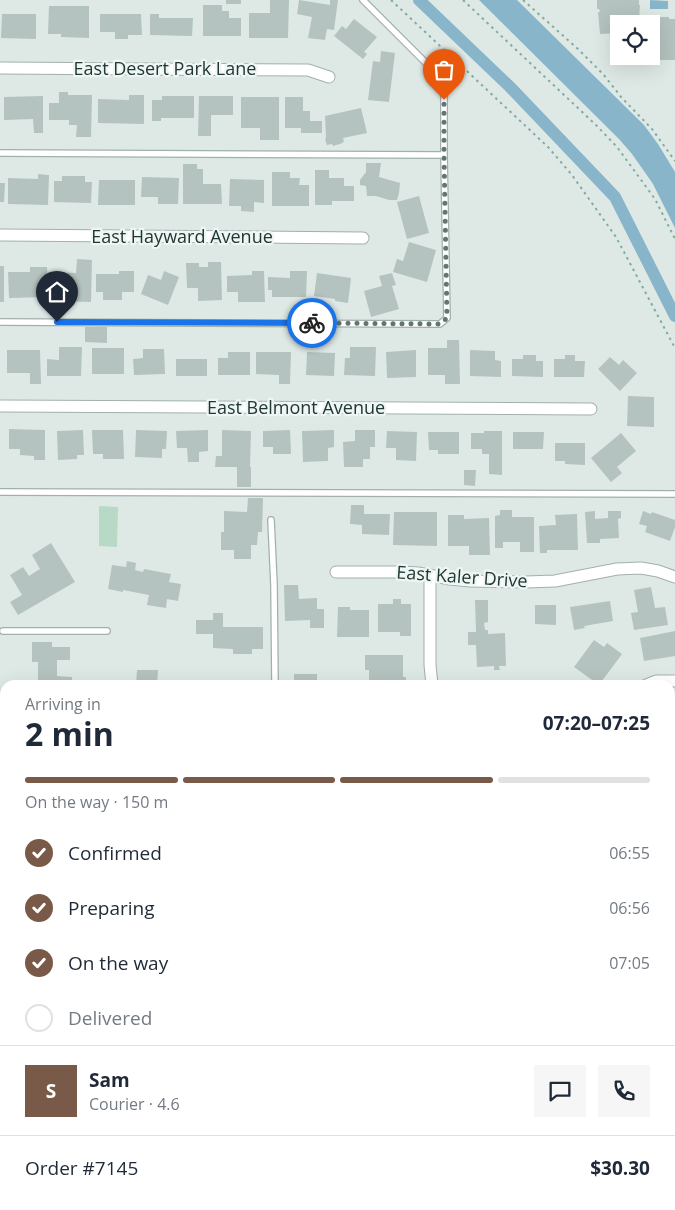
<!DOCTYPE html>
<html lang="en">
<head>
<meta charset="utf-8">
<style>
	:root { --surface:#fff; --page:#f6f6f7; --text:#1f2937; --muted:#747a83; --line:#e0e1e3; --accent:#795a48 }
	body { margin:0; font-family:"Open Sans",sans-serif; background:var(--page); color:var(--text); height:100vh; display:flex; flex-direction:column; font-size:19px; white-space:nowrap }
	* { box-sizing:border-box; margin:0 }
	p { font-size:16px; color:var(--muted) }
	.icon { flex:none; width:28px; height:28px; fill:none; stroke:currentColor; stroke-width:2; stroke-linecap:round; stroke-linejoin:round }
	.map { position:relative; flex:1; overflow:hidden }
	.side { position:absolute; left:0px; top:680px; width:675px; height:530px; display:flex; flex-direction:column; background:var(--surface); border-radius:15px 15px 0 0; box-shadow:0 5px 20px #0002 }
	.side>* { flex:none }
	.tools { position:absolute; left:610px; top:15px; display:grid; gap:10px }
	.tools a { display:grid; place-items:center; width:50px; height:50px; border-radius:0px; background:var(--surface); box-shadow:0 5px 20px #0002; font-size:25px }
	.pin { position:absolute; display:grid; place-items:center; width:42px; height:42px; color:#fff; margin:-51px -21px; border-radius:50% 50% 50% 0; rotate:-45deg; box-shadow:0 0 5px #0007 }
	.pin .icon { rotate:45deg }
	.courier { position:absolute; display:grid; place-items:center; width:50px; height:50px; margin:-25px; border:4px solid #1a73e8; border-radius:50%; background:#fff; color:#222; box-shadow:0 1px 6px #0007 }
	.summary em { font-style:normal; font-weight:700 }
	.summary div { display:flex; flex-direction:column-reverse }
	.summary { display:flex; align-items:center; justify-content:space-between; height:85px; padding:0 25px }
	h1 { font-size:32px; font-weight:700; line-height:38px }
	.bar { display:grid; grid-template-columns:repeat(4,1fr); gap:8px 5px; align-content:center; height:60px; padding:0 25px }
	.bar i { height:6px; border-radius:4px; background:var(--line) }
	.bar .selected { background:var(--accent) }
	.bar p { grid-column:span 4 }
	.line { display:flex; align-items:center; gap:12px; padding:0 25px; border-top:1px solid var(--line) }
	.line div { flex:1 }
	.round { display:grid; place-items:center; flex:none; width:52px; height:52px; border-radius:0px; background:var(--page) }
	ol { padding:0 25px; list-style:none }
	li { display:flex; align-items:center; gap:15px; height:55px }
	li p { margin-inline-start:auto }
	li .icon { padding:5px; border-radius:50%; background:var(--accent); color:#fff; stroke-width:4 }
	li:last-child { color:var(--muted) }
	li i { width:28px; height:28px; border:2px solid var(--line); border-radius:50% }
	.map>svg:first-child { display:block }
</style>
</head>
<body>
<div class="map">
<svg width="675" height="1210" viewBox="0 0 675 1210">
	<rect width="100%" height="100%" fill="#dee9e6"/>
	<path fill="#b8d9c6" d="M99,506L118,507L117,547L99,546Z"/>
	<path fill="#89b5cb" d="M479,0H517L644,125L658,144L675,172V228L653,184L632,154L619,139Z
		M650,0L668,1V9H650Z"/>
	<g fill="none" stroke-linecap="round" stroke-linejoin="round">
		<path stroke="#89b5cb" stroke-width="12" d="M419,0L510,87L615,197L675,316"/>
	</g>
	<path fill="#b4c3bf" d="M226,0H241V4H226Z
		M270,0H289L288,38H249V13H270Z
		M299,0L330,5V0H338L334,30L327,29L325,40L308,38L312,17L297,14Z
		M597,0H639V5H640L639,20H652V17H669V19H675V60H653V57H651V24H619V33L600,34L598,12H600L599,9H597Z
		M203,5H222V11H229V18H241V36H203Z
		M49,6H89V38L61,37V34H48Z
		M2,14H36V39L1,38Z
		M100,14H141L142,35H128V39H115V32H100Z
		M150,14H159V18H193L192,36L150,35Z
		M354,19L377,37L364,52L367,54L363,59L334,36L342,26L346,29Z
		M381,51L395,53L389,102L368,100L373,61L380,62Z
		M629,56H645V60L629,61Z
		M59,92H68V95H92L91,137H76L77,125H69V120H49V103H59Z
		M129,95H144V124L98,123V99L129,100Z
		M43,96V133H34L33,119L4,120V97Z
		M162,96H194V118H161V121H152V100H162Z
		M199,96H233V115H211V136H198Z
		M241,97H279V140H260V128H241Z
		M285,97H303V111H310V121H322V133H301V128H285Z
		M361,108L367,133L343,138L344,142H342L343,143L333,146L332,144L327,145L325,139L326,138L325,116Z
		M366,163H381L379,177L400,183L399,193L397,200H389L376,196H367L366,186L360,185V180L366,172Z
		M183,164H197V169H203V184H221L222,204H183Z
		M315,170H329V178H344V186H354V201H332V205H315Z
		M272,172H290V178H300L299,185H309V206H272Z
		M38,174L49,175L48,205L8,204V178L38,179Z
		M62,176H85V182H92L91,203L54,202V181H62Z
		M142,177L179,178L178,204H158V197H141Z
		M230,179L264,180V203L254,202V212L241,211V206H229Z
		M99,180H135V205H98Z
		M0,183H5L4,202H0Z
		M419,196L429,233L407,239L397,202Z
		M409,242L436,250L427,282L393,272L397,259L403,261Z
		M77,259L92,260L91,302L53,301L54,272L76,273Z
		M208,262H221L222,300L198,301V288H187L186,263H199V267H208Z
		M0,266H4V302H0Z
		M30,267H47L48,297L9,298L8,272H30Z
		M119,271H134V292H122V300H103V292H96V274H119Z
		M164,271L179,277L168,305L141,294L148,275L161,280Z
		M252,271H264L265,302H238V292H227V276L252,275Z
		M290,271H307L306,297H272V290H268V277L290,278Z
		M317,273L351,278L348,303L335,301V299L314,296Z
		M392,273L396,285L392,286L399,309L371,317L364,291L382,286L379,276Z
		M85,327H107V343L85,342Z
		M447,340H459L460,384H445V375H428V348H447Z
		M59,347H82L81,376H47V359L59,360Z
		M350,347H376L375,376L344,375L345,358H350Z
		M92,348H124V374H92Z
		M143,349H164L165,374L134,375L133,359L143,358Z
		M7,350H40L41,384H30V373H7Z
		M416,350V377L387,378L386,352Z
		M470,350L495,351V360L501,361V377L470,376Z
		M228,352H250V375H218V358H228Z
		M256,352H291L290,384H279V375L256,374Z
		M307,352L335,353L334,376L306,375Z
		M523,355H536V361H543V377L512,376V359H523Z
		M565,355H575V361H585L584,377H554V359H565Z
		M610,357L619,365L623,360L637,373L620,391L598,369Z
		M176,359H207V376H176Z
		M628,396L654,397V427L627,426Z
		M9,429L45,430V460H34V456L20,455V449H9Z
		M83,430L84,455H77V459L58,460L57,431Z
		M92,430H123L124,459H103V454H93Z
		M136,430L167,431L166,449H162V458L135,457Z
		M208,430V451L199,452V462H188L187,448H177L176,431Z
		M222,430L251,431L250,467H251V487H237V467H215L216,456H222Z
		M290,430L291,454H273V447H263V431Z
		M334,430V447L328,448V461L303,462L302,431Z
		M355,430H375V447H370V459H363V467H344L343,442L355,441Z
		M387,431L417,432L416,461L396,460V448H386Z
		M484,431H502V475L489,474V454H482V449H471V433H484Z
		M428,432H459V454H438V450H429Z
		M513,432H544L543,449H513Z
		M621,433L636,451L617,467L622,473L611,482L591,458Z
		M555,443H585V465L565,464V461H555Z
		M464,470H476L475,486L464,485Z
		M248,498H263L262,532H258L257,545H251V559H234V550H221V532H224V511L247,512Z
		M351,505H364V514H390L389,535L362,534V525L350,524Z
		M500,510H512V517H534V552H520V542H503V548H495V516L500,515Z
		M595,511V519L608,518V511H621V518L618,519L619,538L600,539V543H587L585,512Z
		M643,511L651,514L652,512L675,520V527L670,541L645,532L647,526L639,524Z
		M394,512H437V546L393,545Z
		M577,514L578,550H547V553H540L539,526L556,525L555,515Z
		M448,515H464V519L489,518L490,555H469V546H448Z
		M51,543L75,582L18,615L10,602L22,595L10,575L23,567L29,576L40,569L32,555Z
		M127,561L136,563L135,570L143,572L144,569L171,574L169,582L181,584L178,601L167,599L166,608L147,605L149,595L123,590V592L108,589L112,565L126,567Z
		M284,585H298L299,599L317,598V609H324V628H310V620L285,621Z
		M651,587L655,608L665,607L668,625L634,630L631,613L638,612L634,590Z
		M393,599H401V604H411V636H400V632H378V604H393Z
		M475,600H488V622L484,623L485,630H488V634L505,633L506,666H499L500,670H494V666L477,667L476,645H468V632H476Z
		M610,601L613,621L584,626L585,628L574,630L570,607Z
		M535,605H556V625L535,624Z
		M338,607H350V610H369V637H337Z
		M213,613H223V627H263V649H252V654H233V649L213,648V634H196V620H213Z
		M675,631V656L644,661L640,638Z
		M594,640L604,647L607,643L622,654L599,685L574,667Z
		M32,642H52V647H70V660H57V676L72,677V685H38V662H32Z
		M365,655H403V677H406V685H369V670H365Z
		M137,670H158L157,685H136Z
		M294,674H317V685H294Z
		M670,749H675V777H670Z
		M670,808H675V840H670Z
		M670,854L675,855V886H670Z
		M670,912L675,913V944H671V940H670Z
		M670,960H675V990H670Z
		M670,1043H675V1071H670Z
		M5,1044V1063H0V1045Z
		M675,1089V1120H670V1090Z
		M0,1092H5V1126H0Z
		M670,1144H675V1171H670Z
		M0,1147H5V1184L0,1183Z
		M670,1188H675V1210H671Z
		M501,1205H527V1210H501Z"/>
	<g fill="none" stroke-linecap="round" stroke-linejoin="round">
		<g stroke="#a2b0ad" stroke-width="8">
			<path id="service" d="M0,153L444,155
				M0,322L440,324L447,318L444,155V81L363,0
				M0,492L675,494
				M271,520L274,585L275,685
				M3,631H107
				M0,1193H5
				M663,1205V1210"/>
		</g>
		<g stroke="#a2b0ad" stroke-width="13">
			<path id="minor" d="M0,68L308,70L329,77
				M0,235L363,238
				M0,406L591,409
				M336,572H399L418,573L450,579L470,581L526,582L555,581L617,569L641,568L658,571L675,577
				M430,576V665L432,685
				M646,685L656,681H675
				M0,742H5
				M670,795H675
				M670,899H675
				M0,1009H5
				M670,1016H675
				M671,1132H675
				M0,1138H5
				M470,1210V1205"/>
		</g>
		<path stroke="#80aaa4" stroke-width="2" stroke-dasharray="2.5 4" stroke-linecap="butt" d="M391,0L548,147L572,175L616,237L675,348
			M463,0L596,125L617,147L655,199L675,239
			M523,0L578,49L603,74L622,98L652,129L675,161"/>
		<use href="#service" stroke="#fff" stroke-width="5.5"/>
		<use href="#minor" stroke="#fff" stroke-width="11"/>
	</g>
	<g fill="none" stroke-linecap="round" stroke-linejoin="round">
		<path stroke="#637573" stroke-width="5" stroke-dasharray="0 9" d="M312,323L440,324L447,318L444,155V100"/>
		<path stroke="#1a73e8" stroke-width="6" d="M57,322L312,323"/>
	</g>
	<g text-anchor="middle" stroke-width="4.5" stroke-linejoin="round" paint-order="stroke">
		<g font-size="18" fill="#213735" stroke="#eef6f3">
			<text x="165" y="75">East Desert Park Lane</text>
			<text x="182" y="243">East Hayward Avenue</text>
			<text x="296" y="414">East Belmont Avenue</text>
			<text transform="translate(462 577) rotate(4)" y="6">East Kaler Drive</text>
		</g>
	</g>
</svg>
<div class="tools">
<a><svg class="icon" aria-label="locate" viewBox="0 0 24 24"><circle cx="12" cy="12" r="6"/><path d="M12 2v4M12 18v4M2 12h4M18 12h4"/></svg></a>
</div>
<div class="pin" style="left:444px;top:100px;background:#ea580c"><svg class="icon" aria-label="bag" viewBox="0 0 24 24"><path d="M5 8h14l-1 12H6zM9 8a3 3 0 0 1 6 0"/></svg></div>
<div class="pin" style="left:57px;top:322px;background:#1f2937"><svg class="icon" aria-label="home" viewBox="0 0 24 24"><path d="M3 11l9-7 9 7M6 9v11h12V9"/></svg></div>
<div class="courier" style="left:312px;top:323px"><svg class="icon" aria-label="bike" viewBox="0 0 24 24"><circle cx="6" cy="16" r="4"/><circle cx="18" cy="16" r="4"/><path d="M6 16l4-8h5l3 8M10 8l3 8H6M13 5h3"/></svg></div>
<section class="side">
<div class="summary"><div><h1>2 min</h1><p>Arriving in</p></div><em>07:20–07:25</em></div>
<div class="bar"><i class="selected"></i><i class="selected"></i><i class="selected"></i><i></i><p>On the way · 150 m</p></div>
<ol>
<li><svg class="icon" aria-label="check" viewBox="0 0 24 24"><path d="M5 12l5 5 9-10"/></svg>Confirmed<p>06:55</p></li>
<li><svg class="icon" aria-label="check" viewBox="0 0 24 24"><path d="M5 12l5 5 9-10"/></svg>Preparing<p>06:56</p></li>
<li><svg class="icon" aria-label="check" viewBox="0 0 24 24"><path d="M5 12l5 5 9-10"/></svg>On the way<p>07:05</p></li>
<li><i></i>Delivered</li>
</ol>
<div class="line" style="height:90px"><b class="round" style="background:var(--accent);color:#fff">S</b><div><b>Sam</b><p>Courier · 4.6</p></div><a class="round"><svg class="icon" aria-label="chat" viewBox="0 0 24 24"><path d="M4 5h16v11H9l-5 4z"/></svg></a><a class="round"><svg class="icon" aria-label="phone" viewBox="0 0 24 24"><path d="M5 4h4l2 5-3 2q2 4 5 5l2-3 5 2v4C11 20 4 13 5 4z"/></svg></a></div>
<div class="line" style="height:65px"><div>Order #7145</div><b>$30.30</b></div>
</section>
</div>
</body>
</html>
